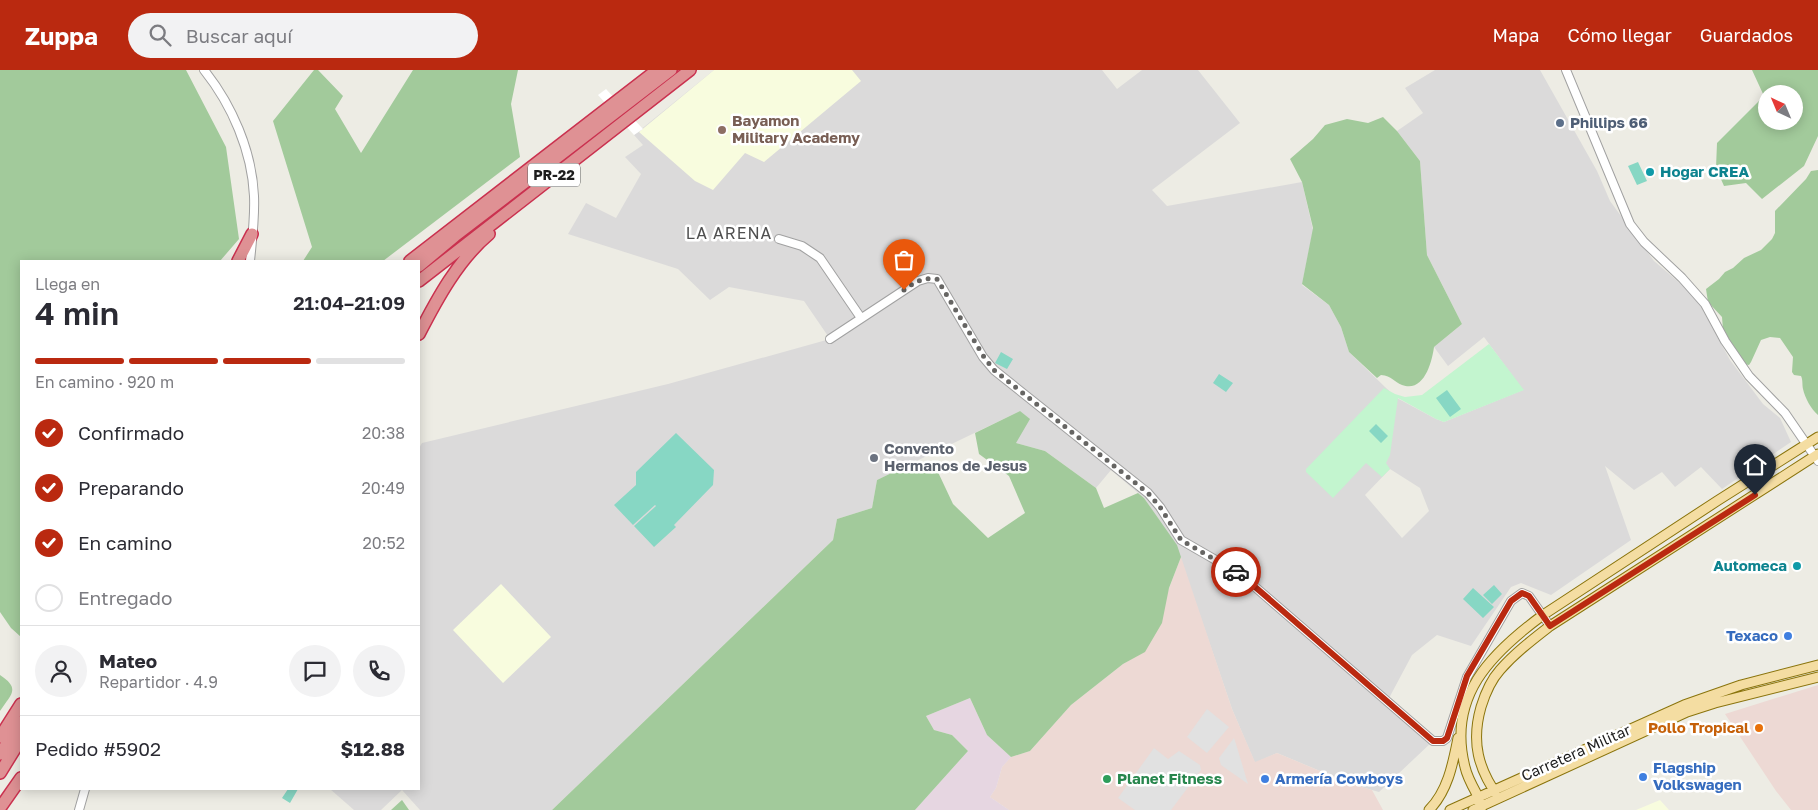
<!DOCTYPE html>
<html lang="es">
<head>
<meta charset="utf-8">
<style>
	:root { --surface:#fff; --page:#f2f2f3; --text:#2b2b33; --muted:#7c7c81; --line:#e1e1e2; --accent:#ba2910 }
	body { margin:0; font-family:"Golos Text",sans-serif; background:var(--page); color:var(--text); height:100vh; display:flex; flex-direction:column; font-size:19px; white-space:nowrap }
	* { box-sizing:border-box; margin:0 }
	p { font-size:16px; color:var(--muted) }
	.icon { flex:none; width:28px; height:28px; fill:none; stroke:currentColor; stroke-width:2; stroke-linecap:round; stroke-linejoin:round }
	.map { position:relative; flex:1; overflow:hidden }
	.panel { position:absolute; left:20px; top:190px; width:400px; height:530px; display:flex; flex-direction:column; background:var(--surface); border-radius:0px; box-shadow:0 2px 12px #0003 }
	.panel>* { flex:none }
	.needle { width:32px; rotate:316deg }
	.tools { position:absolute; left:1758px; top:15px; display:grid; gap:10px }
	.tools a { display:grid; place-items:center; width:45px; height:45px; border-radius:50%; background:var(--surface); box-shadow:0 2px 12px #0003; font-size:25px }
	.pin { position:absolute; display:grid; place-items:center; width:42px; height:42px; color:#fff; margin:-51px -21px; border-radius:50% 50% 50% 0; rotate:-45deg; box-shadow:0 0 5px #0007 }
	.pin .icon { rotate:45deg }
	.courier { position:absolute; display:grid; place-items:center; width:50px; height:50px; margin:-25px; border:4px solid #ba2910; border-radius:50%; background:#fff; color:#222; box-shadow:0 1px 6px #0007 }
	.overview em { font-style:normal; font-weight:600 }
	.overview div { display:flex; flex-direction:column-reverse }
	.overview { display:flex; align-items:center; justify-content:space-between; height:85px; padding:0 15px }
	h1 { font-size:32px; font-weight:600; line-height:38px }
	.bar { display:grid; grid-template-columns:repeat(4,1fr); gap:8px 5px; align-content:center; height:60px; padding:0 15px }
	.bar i { height:6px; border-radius:4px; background:var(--line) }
	.bar .on { background:var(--accent) }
	.bar p { grid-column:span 4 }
	.line { display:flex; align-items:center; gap:12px; padding:0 15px; border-top:1px solid var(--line) }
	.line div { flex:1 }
	.round { display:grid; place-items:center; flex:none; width:52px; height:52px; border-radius:26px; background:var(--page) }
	ol { padding:0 15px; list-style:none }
	li { display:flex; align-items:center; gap:15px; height:55px }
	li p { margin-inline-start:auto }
	li .icon { padding:5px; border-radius:50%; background:var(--accent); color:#fff; stroke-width:4 }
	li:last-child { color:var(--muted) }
	li i { width:28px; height:28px; border:2px solid var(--line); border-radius:50% }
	header { display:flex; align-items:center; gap:30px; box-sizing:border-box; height:70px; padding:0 25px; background:var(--accent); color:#fff }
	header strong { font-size:24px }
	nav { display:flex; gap:28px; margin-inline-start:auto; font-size:18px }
	.search { width:350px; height:45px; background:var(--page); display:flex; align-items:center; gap:12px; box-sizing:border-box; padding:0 18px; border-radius:28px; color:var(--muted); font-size:19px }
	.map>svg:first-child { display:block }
</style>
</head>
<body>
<header>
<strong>Zuppa</strong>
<div class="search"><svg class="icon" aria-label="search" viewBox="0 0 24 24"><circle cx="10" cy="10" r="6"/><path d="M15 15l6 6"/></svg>Buscar aquí</div>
<nav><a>Mapa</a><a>Cómo llegar</a><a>Guardados</a></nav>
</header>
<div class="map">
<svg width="1818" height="740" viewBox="0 0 1818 740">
	<rect width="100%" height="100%" fill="#edece4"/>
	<path fill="#dbdada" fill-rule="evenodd" d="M714,0H1102L1117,19L1142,0H1198L1240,53L1152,120L1167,136L1302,112L1313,160L1302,215L1329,235L1341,257L1349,282L1385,317L1397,328L1436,349L1444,352L1523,320L1484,267L1448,296L1434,277L1462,254L1427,185L1420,91L1397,61L1423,43L1405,18L1435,0H1540L1597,101L1610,131L1654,191L1695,226L1730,290L1763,334L1780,348L1791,372L1722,419L1701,397L1675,417L1662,402L1634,420L1605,396L1631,470L1551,525L1521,513L1511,517L1471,576L1437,565L1412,585L1388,630L1433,671L1379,722L1351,714L1277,683L1255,693L1232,639L1176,475L1144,428L1111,400L1096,418L1045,381L1016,373L1020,341L877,410L872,438L837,449L833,470L552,740H420L402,720L381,740H354L330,719H419V378L422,373L668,314L830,269L804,231L729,217L710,230L678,199L568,164L586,133L616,148L641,104L625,87L643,75L634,65ZM1390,399L1420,418L1429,441L1402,468L1365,425Z"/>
	<path fill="#edd9d4" d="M1181,487L1232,639L1255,692L1277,683L1351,714L1372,720L1383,740H1009L990,727L996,718L1002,697L1011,687L1030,681L1071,635L1123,594L1145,581Z
		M1818,615V740H1791L1776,721L1725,644Z"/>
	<path fill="#e6d6e1" d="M970,628L987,665L1011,687L1002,697L996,718L990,727L1009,740H915L968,681L952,665L934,660L926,646Z"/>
	<path fill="#f8fcde" d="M714,0H852L861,11L764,92L745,83L713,120L695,111L639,62Z
		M501,514L551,567L503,613L453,560Z
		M1660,730L1669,740H1636Z"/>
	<path fill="#a2ca9b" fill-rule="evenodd" d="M0,0H186L226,77L239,169L220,191H21V567L11,558L0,542Z
		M314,0H318L343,26L335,39L361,83L413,0H518L511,34L520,87L383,191H303L312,177L273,51Z
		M1752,0H1818V66L1804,96L1762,129L1746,113L1724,116L1716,98L1717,73L1764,26ZM1766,24H1794V51H1766Z
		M1383,47L1397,61L1420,91L1427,185L1462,254L1434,277C1432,292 1424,323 1402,315C1394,312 1392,306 1381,305L1377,308L1349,282L1341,257L1329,235L1302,214L1313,158L1302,112L1290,89L1313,69L1325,55L1347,49L1368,53Z
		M1818,100V345C1811,339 1805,328 1803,319C1802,314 1803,310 1801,306L1794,305L1792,302L1793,287L1780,268L1770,267L1761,270L1751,292L1749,295L1743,294L1723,260L1722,247L1708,232L1706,219L1719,209L1725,202L1733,198L1744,188L1761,180L1772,169L1775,163V141L1806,109L1811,101Z
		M1020,341L1030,349L1016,373L1045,381L1096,418L1104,438L1138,423L1144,428L1177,475L1181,487L1169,518L1162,553L1145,582L1123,594L1071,635L1030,681L1011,687L987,665L970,628L926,646L934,660L952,665L968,681L915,740H552L833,470L837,449L872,438L877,410L908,395L937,400L953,434L988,468L1025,443L1009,406L979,384L975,363Z
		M0,605C21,619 11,624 0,641Z
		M402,730L409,740H391Z"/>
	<path fill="#c3f5cf" d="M1489,274L1524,320L1444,352L1436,349L1398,328L1390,385L1386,393L1390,399L1382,407L1366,393L1333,428L1306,402V399L1384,318L1395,324L1405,327L1422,325Z"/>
	<path fill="#87d7c4" d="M1638,92L1647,111L1637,115L1628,96Z
		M1001,282L1013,289L1007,299L995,293Z
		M1219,304L1233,313L1226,322L1213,313Z
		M1447,320L1461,339L1450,347L1436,328Z
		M1376,354L1388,366L1381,373L1369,361Z
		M676,363L714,400L713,415L674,455L676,457L654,477L634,456L656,436L655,435L633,455L614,435L636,415V402Z
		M1494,515L1502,524L1492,534L1483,525Z
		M1473,518L1494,537L1483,548L1463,529Z
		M288,719H298L290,733L282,728Z"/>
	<path fill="#e1e1e1" d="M1207,639L1229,657L1207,683L1187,667Z
		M1234,668L1236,674L1248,714L1221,695L1219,688Z
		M1154,678L1168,689L1179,681L1200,695L1201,700L1171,740H1135L1118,728Z"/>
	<path fill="#fff" d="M606,19L643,59L634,65L598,25Z"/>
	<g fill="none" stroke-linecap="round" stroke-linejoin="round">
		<g stroke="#a1a1a1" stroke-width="10">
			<path id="minor" d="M204,0C232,35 252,81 254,126C255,148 252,170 250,191
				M1566,0L1630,154L1644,172L1682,208L1705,234L1725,271L1749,306L1785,343L1818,391
				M779,169L802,176L820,188L861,248
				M830,269L918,211L928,208L937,209L983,287L994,300L1148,423L1160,437L1181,470L1233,500L1254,516L1433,671H1443L1447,668L1467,607L1511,531L1522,523L1529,526L1550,556
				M79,740L85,719"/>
		</g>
		<g stroke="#8a740c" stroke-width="11">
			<path id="major" d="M1499,728C1478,699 1471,672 1481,637C1485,624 1491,610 1500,600C1515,583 1532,570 1550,556L1818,384
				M1483,736C1477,723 1468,711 1465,697C1447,627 1490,584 1543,545L1717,431L1818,367
				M1429,740C1448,721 1453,693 1458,668
				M1450,740L1684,635L1741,615L1818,595
				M1473,740L1687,642L1715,633L1818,607"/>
		</g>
		<g stroke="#ca314f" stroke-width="14">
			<path id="highway" d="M238,191L252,164
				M410,191L657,0
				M419,196L455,166L671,0
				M419,211L690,0
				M419,264C437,229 458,190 489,164
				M0,667L21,634
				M0,684L21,652
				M0,703L21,669
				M0,738L21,708"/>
		</g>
		<use href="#minor" stroke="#fff" stroke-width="8"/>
		<use href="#major" stroke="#f4dda2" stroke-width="9"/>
		<use href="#highway" stroke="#df9194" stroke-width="11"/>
	</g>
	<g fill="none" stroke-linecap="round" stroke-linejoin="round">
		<path stroke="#666563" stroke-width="5" stroke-dasharray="0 9" d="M904,220C915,212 923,207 937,209L984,287L994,300L1148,423L1160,437L1181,470L1236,502"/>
		<path stroke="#ba2910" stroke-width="6" d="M1236,502L1254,516L1433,671H1443L1447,668L1467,606L1511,531L1522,523L1529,526L1550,556L1755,425"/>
	</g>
	<circle fill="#5c6f8a" stroke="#fff" stroke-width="2" cx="1560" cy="53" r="5"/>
	<circle fill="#8d6e63" stroke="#fff" stroke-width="2" cx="722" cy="60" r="5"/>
	<g fill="#0f9aa8" stroke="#fff" stroke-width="2">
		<circle cx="1650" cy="102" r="5"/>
		<circle cx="1797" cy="496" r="5"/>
	</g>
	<circle fill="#6b7280" stroke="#fff" stroke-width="2" cx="874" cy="388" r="5"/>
	<g fill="#3f7fe0" stroke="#fff" stroke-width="2">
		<circle cx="1788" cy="566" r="5"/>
		<circle cx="1643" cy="707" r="5"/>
		<circle cx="1265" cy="709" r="5"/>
	</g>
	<circle fill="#e8710a" stroke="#fff" stroke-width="2" cx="1759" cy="658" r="5"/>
	<circle fill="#2e9e5b" stroke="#fff" stroke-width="2" cx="1107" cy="709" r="5"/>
	<g text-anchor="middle" stroke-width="5" stroke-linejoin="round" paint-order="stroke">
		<rect fill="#fff" stroke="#616161" stroke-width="1" x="528" y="93.5" width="52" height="23" rx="4"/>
		<g font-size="14" font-weight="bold" fill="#1d1d1d">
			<text x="554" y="110">PR-22</text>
		</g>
		<g font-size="15" font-weight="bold" fill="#785e54" stroke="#fff" text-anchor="start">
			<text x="732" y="56">Bayamon<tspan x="732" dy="17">Military Academy</tspan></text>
		</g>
		<g font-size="15" font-weight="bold" fill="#4e5e75" stroke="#fff" text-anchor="start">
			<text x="1570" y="58">Phillips 66</text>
		</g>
		<g font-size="15" font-weight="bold" fill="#0d838f" stroke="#fff" text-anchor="start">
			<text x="1660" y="107">Hogar CREA</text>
			<text x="1787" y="501" text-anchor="end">Automeca</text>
		</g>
		<g font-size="15" font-weight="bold" fill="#5b616d" stroke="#fff" text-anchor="start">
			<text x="884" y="384">Convento<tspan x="884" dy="17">Hermanos de Jesus</tspan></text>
		</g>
		<g font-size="15" font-weight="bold" fill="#366cbe" stroke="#fff" text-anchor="start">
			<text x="1778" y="571" text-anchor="end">Texaco</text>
			<text x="1653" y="703">Flagship<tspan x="1653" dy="17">Volkswagen</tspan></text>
			<text x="1275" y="714">Armería Cowboys</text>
		</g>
		<g font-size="15" font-weight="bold" fill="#c56008" stroke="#fff" text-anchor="end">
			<text x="1749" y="663">Pollo Tropical</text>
		</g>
		<g font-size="15" fill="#1d1d1d" stroke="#fff">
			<text transform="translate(1576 683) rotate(-24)" y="5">Carretera Militar</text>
		</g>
		<g font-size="15" font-weight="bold" fill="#27864d" stroke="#fff" text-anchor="start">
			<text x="1117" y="714">Planet Fitness</text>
		</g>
		<g font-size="16" letter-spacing="1" fill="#505050" stroke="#fff">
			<text x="729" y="169">LA ARENA</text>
		</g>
	</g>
</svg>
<div class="tools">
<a><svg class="needle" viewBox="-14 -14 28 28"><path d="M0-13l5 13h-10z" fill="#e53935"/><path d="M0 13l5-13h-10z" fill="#7c7c81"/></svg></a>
</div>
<div class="pin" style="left:904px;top:220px;background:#ea580c"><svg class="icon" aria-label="bag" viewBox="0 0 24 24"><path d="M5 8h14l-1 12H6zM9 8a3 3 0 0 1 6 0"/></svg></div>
<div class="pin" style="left:1755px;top:425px;background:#1f2937"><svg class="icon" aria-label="home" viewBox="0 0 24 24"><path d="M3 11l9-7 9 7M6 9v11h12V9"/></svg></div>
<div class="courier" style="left:1236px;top:502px"><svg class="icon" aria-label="car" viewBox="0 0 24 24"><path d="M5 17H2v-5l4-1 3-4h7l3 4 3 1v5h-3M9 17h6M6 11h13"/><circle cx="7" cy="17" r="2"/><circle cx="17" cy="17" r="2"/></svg></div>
<section class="panel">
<div class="overview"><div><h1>4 min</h1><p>Llega en</p></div><em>21:04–21:09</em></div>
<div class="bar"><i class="on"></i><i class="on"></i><i class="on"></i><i></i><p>En camino · 920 m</p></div>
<ol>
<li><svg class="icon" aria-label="check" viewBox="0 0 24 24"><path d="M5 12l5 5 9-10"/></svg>Confirmado<p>20:38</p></li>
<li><svg class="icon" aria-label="check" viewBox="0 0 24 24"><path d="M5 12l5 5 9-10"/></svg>Preparando<p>20:49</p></li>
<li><svg class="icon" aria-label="check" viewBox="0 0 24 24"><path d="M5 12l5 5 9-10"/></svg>En camino<p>20:52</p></li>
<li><i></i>Entregado</li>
</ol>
<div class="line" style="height:90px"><a class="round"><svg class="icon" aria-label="person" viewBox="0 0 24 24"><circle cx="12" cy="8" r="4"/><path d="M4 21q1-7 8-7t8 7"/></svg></a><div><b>Mateo</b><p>Repartidor · 4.9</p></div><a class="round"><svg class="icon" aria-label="chat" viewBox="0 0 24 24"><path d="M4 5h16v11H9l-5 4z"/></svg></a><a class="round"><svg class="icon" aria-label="phone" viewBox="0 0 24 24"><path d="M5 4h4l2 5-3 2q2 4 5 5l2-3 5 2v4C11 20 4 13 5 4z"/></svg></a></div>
<div class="line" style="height:65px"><div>Pedido #5902</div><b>$12.88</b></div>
</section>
</div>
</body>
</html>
